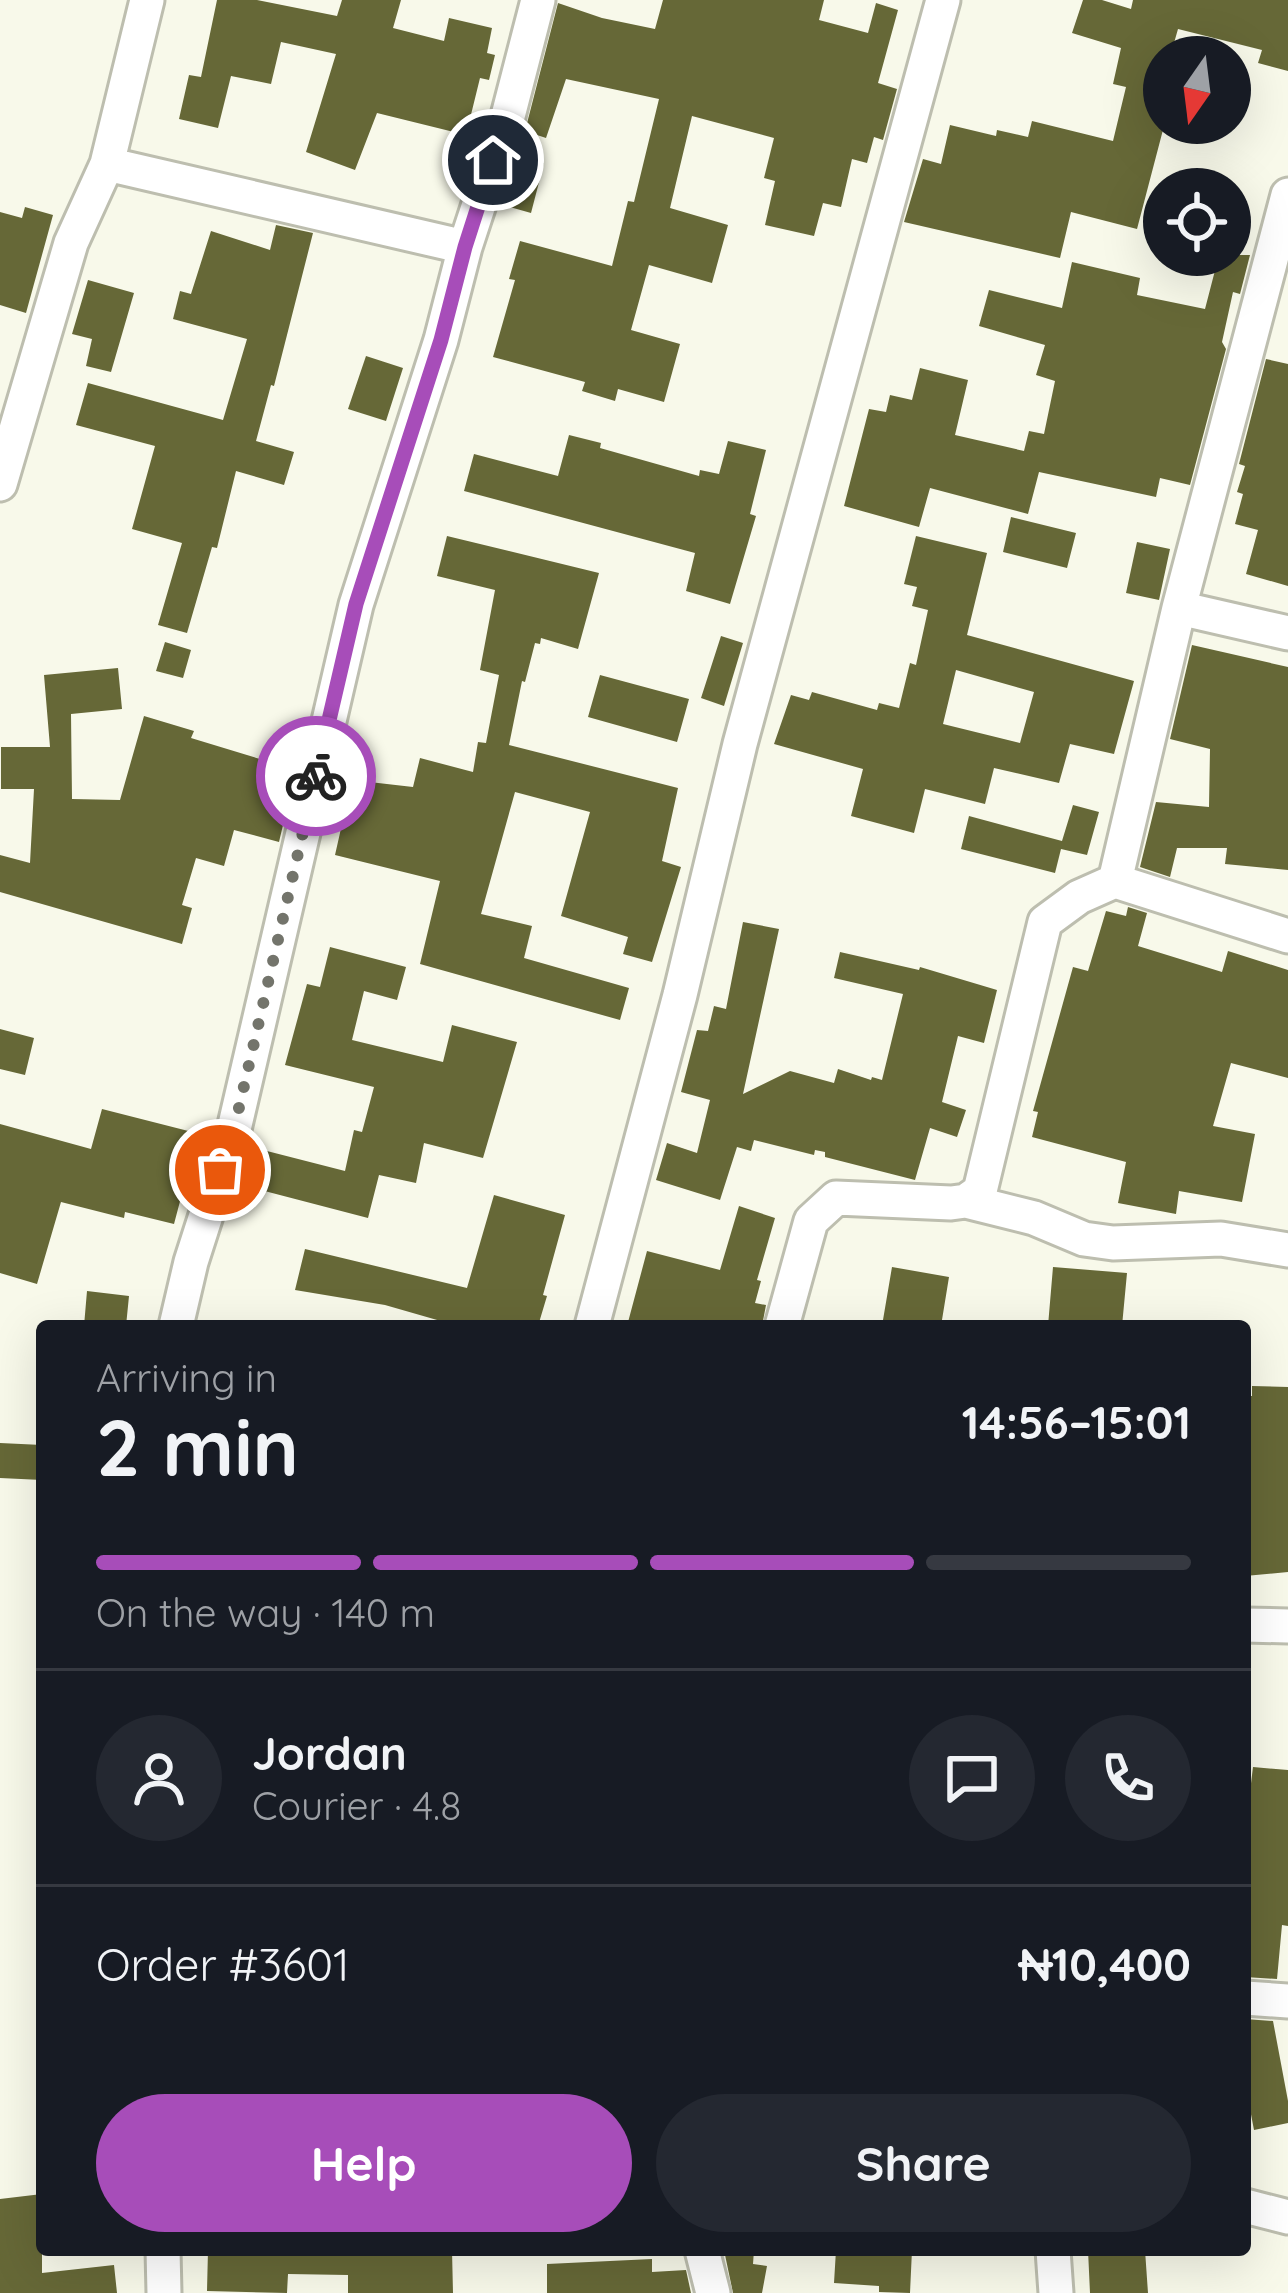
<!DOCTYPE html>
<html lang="en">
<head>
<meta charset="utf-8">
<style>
	:root { --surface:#171b24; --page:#242831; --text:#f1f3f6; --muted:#9ea1a6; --line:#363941; --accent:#a74db9 }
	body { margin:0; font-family:Quicksand,sans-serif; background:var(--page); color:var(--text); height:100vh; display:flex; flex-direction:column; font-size:45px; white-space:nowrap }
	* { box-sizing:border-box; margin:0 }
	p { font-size:39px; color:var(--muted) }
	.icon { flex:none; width:66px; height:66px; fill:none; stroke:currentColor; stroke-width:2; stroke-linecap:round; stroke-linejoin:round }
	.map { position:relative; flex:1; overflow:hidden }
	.drawer { position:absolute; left:36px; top:1320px; width:1215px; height:936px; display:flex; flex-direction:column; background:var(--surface); border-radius:12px; box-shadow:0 12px 48px #0002 }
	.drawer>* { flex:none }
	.needle { width:78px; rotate:194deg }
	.buttons { position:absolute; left:1143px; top:36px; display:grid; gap:24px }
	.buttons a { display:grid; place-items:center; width:108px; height:108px; border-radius:50%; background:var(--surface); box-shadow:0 12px 48px #0002; font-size:60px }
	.pin { position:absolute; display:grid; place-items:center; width:102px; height:102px; color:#fff; margin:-51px; border:6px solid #fff; border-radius:50%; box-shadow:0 3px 12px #0007 }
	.courier { position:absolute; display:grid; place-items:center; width:120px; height:120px; margin:-60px; border:9px solid #a74db9; border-radius:50%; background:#fff; color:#222; box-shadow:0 3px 15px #0007 }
	.headline em { font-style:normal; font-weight:700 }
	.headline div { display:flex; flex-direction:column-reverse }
	.headline { display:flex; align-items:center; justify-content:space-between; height:204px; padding:0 60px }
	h1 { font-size:78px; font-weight:700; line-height:90px }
	.bar { display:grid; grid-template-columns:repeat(4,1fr); gap:18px 12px; align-content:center; height:144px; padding:0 60px }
	.bar i { height:15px; border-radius:9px; background:var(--line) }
	.bar .current { background:var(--accent) }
	.bar p { grid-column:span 4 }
	.line { display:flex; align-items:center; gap:30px; padding:0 60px; border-top:3px solid var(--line) }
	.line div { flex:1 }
	.round { display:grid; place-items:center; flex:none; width:126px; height:126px; border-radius:63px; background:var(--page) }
	.button { display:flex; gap:24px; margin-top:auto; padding:24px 60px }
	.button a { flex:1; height:138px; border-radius:72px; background:var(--accent); color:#fff; font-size:48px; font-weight:700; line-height:138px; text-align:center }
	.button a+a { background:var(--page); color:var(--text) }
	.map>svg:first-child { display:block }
</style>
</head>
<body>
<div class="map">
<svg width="1288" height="2293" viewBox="0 0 1288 2293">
	<rect width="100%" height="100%" fill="#f8f9ea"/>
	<path fill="#666837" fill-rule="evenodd" d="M217,0H257L337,16L342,0H401L393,28L444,41L449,18L492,28L487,53L495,55L489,80L480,78L466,135L377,113L355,170L306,152L336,54L281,42L271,84L231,76L218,128L179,119L189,75L201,77Z
		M663,0H824L819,20L868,33L876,3L898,10L878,83L897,89L883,140L874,137L867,163L852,159L841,207L823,203L814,236L765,225L775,181L764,178L774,138L692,116L670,208L728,225L712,283L649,265L631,330L680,344L664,402L618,389L615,401L582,391L585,382L493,357L515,280L509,279L520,241L612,266L628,201L634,202L659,99L566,79L546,138L525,131L558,3L602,18L655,29Z
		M1083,0H1102L1131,9L1133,0H1288V71L1258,63L1262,50L1178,29L1170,57H1164V126L1137,229L1071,212L1060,258L904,222L923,159L941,164L950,125L996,136L997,130L1028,137L1032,121L1113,141L1126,87L1113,84L1121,48L1072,33Z
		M519,156L544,163L531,213L506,206Z
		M25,207L53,215L26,313L0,305V212L22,218Z
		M276,225L313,233L274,386L271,385L256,441L294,452L284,485L236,471L217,548L212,547L187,633L158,625L182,543L132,529L155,446L76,425L88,383L223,420L247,339L173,319L180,291L191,294L211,231L270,250Z
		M1219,255H1250L1240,294L1233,292L1222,342L1226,349L1190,485L1160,478L1156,497L1039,472L1028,514L930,488L919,527L844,506L869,409L886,412L890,395L912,400L920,368L968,380L955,435L1024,451L1029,431L1044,434L1055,381L1036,375L1045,345L979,326L989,290L1062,308L1072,262L1140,278L1137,295L1205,309Z
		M88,280L134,293L111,372L86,366L92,339L72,334Z
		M366,356L403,368L386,421L348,409Z
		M1266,359L1288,364V586L1246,574L1258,530L1235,524L1243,494L1237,492L1245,466L1239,464Z
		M569,435L601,443L600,448L699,476L700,470L719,474L728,441L766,450L750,514L756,516L730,604L686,591L695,553L464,491L474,454L558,476Z
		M1011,517L1076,533L1067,568L1003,552Z
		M447,536L599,573L578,649L541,638L540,644L535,643L525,682L522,681L509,745L678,788L662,861L681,867L652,962L623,954L628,937L561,916L590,812L515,792L481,914L532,926L524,958L629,988L620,1020L420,964L440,881L335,855L352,780L413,787L420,758L473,772L478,742L486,743L499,675L480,670L495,590L437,576Z
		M916,536L987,553L967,635L1134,681L1114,754L1070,744L1059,783L994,768L985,804L925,789L914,833L851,816L863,769L774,744L791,695L809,700L812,692L877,710L879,703L899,708L910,663L916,665L928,610L912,606L917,587L904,584ZM956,670L1034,692L1020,743L943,724Z
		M1137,542L1170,549L1159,600L1126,593Z
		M721,636L743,643L724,706L701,698Z
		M165,642L191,650L183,678L156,671Z
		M1192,645L1288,667V870L1225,864L1227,848H1177L1170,877L1140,867L1156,802L1209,807L1210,749L1170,739Z
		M118,668L122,709L71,714L72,799L120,800L144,716L194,731L191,738L296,770L279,842L234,830L224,866L196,858L182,905L192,908L182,944L0,892V855L30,863L34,789H1V747H50L44,675Z
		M600,675L689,699L677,742L588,717Z
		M1073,805L1099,812L1087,855L1061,849L1055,873L961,849L969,816L1062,841Z
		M1128,907L1147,913L1138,946L1222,972L1228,951L1288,970V1078L1231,1063L1213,1126L1255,1134L1242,1202L1179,1191L1176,1214L1118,1203L1126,1162L1032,1137L1038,1112L1033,1111L1073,967L1088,971L1106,911L1126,916Z
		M743,922L779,929L743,1094L790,1071L834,1083L838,1069L871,1080L872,1077L882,1080L903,994L834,978L840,952L919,970L920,967L997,990L984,1043L958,1036L942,1102L966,1110L957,1137L930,1128L915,1180L825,1157V1152L815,1150L814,1155L754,1140L751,1151L737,1147L720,1200L656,1180L667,1143L697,1153L710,1100L681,1092L697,1030L708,1031L714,1006L726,1009Z
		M330,947L406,967L397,1000L364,991L352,1040L443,1062L452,1025L517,1042L483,1158L424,1143L416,1183L379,1175L368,1218L253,1188L263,1150L345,1171L354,1130L362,1132L374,1087L285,1065L307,984L320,987Z
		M0,1029L34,1038L25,1075L0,1069Z
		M102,1109L204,1135L200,1157L192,1156L174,1224L125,1212L124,1218L61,1202L37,1284L0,1273V1124L91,1149Z
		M494,1195L565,1215L543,1295L547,1296L538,1326H458L385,1305L295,1290L305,1249L467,1288Z
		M739,1206L775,1218L757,1280L761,1281L755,1303L766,1305L762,1326H627L647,1251L720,1270Z
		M892,1267L949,1277L941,1326L883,1320Z
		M1053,1267L1127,1273L1122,1326H1048Z
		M87,1291L129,1296L126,1326H84Z
		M1252,1386L1288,1387V1572L1245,1576V1396H1252Z
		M0,1443L42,1445V1480L0,1478Z
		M1253,1767L1288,1770V1926L1282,1925L1277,1979L1245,1977V1832Z
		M1245,2019L1273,2021L1288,2101V2123L1254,2130L1245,2083Z
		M42,2194V2273L114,2265L117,2293H0V2199Z
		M208,2250H452L453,2293H348V2275L288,2274L287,2293L207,2291Z
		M724,2250H754L753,2264L767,2266L762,2293H733Z
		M836,2250H912L910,2293L879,2292V2286L834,2283Z
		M1088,2250H1145L1148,2293H1090Z
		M652,2259V2272L686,2270L691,2293H547V2264Z"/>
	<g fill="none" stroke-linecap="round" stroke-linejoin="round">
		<g stroke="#bdbeaf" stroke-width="39">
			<path id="street" d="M107,164L465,247
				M0,484L71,243L107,164L147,0
				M1179,608L1288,633
				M1115,881L1288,936
				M966,1201L1034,1218L1084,1239L1113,1243L1221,1239L1288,1250
				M176,1326L191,1262L235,1125L356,605L441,340L465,247L508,116L538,0
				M592,1326L680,995L740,744L943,0
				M782,1326L811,1221L836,1198L951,1203L966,1201L980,1191L1045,922L1079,897L1115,881L1179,608L1288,195
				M1245,1625L1288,1626
				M1245,1998L1288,2001
				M1245,2206L1288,2217
				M163,2250L164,2293
				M702,2250L713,2293
				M1053,2250L1056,2293"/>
		</g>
		<use href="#street" stroke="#fff" stroke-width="33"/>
	</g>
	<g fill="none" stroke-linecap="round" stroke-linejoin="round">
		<path stroke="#73746b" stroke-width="12" stroke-dasharray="0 21.6" d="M220,1170L235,1125L316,776"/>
		<path stroke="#a74db9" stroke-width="15" d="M316,776L356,604L441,340L465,247L493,160"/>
	</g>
</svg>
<div class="buttons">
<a><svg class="needle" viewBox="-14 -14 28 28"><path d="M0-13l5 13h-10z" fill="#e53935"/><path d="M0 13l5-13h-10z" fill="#9ea1a6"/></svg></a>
<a><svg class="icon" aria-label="locate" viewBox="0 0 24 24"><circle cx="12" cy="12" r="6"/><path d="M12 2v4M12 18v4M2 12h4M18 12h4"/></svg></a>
</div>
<div class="pin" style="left:220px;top:1170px;background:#ea580c"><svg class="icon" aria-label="bag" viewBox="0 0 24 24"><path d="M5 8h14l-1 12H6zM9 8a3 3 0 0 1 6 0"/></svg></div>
<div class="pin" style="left:493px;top:160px;background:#1f2937"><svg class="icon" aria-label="home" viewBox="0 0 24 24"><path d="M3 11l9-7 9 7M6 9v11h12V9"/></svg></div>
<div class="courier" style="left:316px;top:776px"><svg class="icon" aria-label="bike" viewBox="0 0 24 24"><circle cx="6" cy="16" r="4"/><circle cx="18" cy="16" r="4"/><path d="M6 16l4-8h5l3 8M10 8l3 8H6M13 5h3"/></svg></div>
<section class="drawer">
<div class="headline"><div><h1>2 min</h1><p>Arriving in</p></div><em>14:56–15:01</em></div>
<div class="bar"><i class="current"></i><i class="current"></i><i class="current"></i><i></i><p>On the way · 140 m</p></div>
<div class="line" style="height:216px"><a class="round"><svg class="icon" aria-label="person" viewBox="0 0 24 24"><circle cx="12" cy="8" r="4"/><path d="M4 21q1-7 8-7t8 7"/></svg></a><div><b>Jordan</b><p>Courier · 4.8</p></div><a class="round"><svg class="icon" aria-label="chat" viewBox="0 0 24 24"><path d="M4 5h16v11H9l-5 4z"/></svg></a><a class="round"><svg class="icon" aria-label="phone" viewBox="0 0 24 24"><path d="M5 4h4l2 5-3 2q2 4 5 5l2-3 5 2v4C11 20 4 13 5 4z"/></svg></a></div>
<div class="line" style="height:156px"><div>Order #3601</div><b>₦10,400</b></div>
<div class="button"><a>Help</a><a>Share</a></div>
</section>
</div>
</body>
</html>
